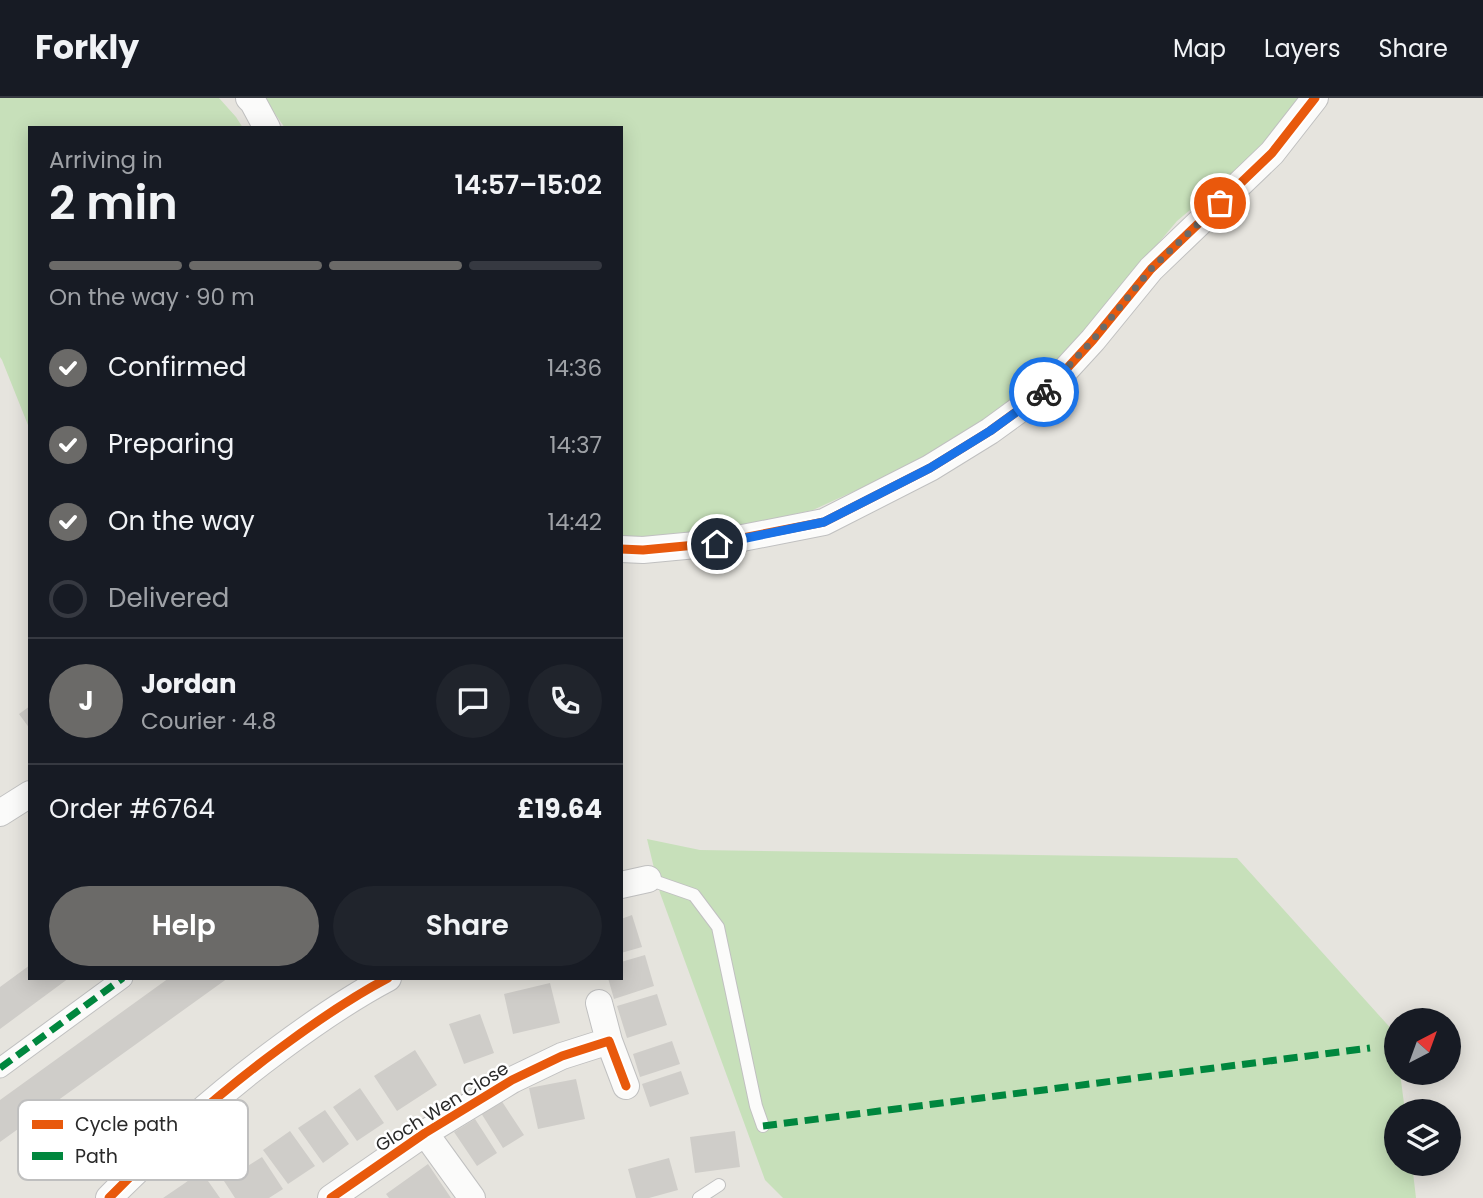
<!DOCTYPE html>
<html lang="en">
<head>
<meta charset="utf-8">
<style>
	:root { --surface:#171b24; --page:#20242c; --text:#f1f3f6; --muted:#9ea1a6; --line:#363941; --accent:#6b6a68 }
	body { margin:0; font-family:Poppins,sans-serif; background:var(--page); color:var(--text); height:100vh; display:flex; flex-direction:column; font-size:26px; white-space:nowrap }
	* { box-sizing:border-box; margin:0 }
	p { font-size:23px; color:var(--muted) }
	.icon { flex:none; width:38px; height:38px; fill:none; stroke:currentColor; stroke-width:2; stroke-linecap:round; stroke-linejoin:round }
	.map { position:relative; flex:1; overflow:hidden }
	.drawer { position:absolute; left:28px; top:28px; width:595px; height:854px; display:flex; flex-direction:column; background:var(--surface); border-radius:0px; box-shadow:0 4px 18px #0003 }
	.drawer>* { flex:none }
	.needle { width:46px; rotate:41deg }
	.controls { position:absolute; left:1384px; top:910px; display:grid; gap:14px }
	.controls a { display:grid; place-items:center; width:77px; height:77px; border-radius:50%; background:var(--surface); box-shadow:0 4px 18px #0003; font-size:35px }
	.pin { position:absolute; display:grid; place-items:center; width:60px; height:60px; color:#fff; margin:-30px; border:4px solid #fff; border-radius:50%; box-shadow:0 2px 7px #0007 }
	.courier { position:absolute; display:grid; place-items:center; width:70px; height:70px; margin:-35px; border:5px solid #1a73e8; border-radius:50%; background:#fff; color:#222; box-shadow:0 2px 9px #0007 }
	.head em { font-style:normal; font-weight:600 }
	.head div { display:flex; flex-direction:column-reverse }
	.head { display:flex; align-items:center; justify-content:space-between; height:119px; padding:0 21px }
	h1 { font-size:46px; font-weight:600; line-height:52px }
	.bar { display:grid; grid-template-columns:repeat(4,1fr); gap:10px 7px; align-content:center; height:84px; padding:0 21px }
	.bar i { height:9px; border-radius:5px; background:var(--line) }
	.bar .current { background:var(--accent) }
	.bar p { grid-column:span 4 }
	.line { display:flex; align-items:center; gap:18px; padding:0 21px; border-top:2px solid var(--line) }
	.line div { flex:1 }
	.round { display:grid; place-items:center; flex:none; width:74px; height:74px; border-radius:37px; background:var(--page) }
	ol { padding:0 21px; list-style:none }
	li { display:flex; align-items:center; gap:21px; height:77px }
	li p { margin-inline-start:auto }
	li .icon { padding:7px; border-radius:50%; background:var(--accent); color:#fff; stroke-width:4 }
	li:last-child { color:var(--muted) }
	li i { width:38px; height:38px; border:4px solid var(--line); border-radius:50% }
	.action { display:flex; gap:14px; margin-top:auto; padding:14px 21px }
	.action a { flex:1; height:80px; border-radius:42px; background:var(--accent); color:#fff; font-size:28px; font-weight:600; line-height:80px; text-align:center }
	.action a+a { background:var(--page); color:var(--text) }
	header { display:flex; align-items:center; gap:42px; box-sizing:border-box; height:98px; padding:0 35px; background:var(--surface); border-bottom:2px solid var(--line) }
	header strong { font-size:33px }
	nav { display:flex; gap:38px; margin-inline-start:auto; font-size:24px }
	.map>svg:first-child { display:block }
</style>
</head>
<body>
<header>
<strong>Forkly</strong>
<nav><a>Map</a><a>Layers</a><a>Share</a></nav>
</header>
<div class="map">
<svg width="1483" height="1100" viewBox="0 0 1483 1100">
	<rect width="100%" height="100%" fill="#e6e4de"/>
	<path fill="#c7e0ba" d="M0,0H219L236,19L243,30H30V332L2,262L0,259Z
		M264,0H1302L1247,64L1177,123L1042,283L1004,311L918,364L813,412L722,432L651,441L621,438V30H285Z
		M647,741L700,752L1237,760L1395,935L1396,975H1400L1405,1013H1396V1066H1412L1416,1100H783L765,1082L660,795Z"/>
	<path fill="#cfcdc9" d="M30,608V631L19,616Z
		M632,817L642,849L621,855V821Z
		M645,857L654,888L614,901L608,880H621V864Z
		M30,867V880H69L0,931V889Z
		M169,880H228L0,1044V1002Z
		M550,885L560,925L513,936L504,896Z
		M657,896L667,927L627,940L617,908Z
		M480,916L494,955L464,966L449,926Z
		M672,943L680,966L640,979L633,956Z
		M415,952L437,987L397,1013L374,978Z
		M681,973L689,996L650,1009L642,986Z
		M576,981L585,1021L538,1031L529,990Z
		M360,990L384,1025L357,1043L333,1009Z
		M501,1002L524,1037L503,1050L481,1015Z
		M325,1012L349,1046L323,1065L298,1030Z
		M475,1021L497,1055L477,1068L454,1034Z
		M290,1033L315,1068L288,1086L263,1052Z
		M735,1033L740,1069L695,1075L690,1039Z
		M262,1059L283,1091L269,1100H235L224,1083Z
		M669,1060L678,1092L649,1100H636L628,1071Z
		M428,1066L451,1100H389L386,1096Z
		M201,1073L220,1100H163L185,1085Z"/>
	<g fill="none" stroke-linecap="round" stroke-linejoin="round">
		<g stroke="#c0c0c0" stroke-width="14">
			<path id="service" d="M648,781L694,797L718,829L756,1008L763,1028
				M699,1100L719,1087"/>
		</g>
		<g stroke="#c0c0c0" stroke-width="21">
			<path id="pedestrian" d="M0,970L123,880"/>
		</g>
		<g stroke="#c0c0c0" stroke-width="28">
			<path id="minor" d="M249,0L253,4L267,30
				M621,451L643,452L717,445L824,424L930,370L990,333L1049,290L1093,242L1151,171L1272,55L1315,0
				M0,715L30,696
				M621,787L648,781
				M599,905L609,943
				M425,1035L472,1100
				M109,1100C162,1046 218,996 279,951C314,925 350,900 388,880
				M331,1100L425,1035L512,982L562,958L609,943L626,988"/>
		</g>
		<use href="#service" stroke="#fbfbfa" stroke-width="12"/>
		<use href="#pedestrian" stroke="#fbfbfa" stroke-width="19"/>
		<use href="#minor" stroke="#fbfbfa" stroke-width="26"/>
		<path stroke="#00873e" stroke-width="7" stroke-dasharray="14 7" stroke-linecap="butt" d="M0,970L123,880
			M763,1028L1370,950"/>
		<g stroke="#fff" stroke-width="13">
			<path id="cycleway" d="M621,451L643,452L717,445L824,424L930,370L990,333L1049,290L1093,242L1151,171L1272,55L1315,0
				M109,1100C162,1046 218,996 279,951C314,925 350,900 388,880
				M331,1100L425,1035L512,982L562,958L609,943L626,988"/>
		</g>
		<use href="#cycleway" stroke="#e8590c" stroke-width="9"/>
	</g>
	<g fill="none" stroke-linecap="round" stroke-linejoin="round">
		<path stroke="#6b6a68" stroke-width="7" stroke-dasharray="0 12.6" d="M1044,294L1093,242L1151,171L1220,105"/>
		<path stroke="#1a73e8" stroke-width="9" d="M717,446L824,424L930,370L990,333L1044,294"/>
	</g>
	<g text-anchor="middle" stroke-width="5" stroke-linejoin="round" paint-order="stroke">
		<g font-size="18" fill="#292929" stroke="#fff">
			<text transform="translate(442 1009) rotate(-32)" y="6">Gloch Wen Close</text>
		</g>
	</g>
	<rect x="18" y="1002" width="230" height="80" rx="10" fill="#fff" stroke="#bfbfbf" stroke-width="2"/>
	<rect x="32" y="1022" width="31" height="9" fill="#e8590c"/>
	<rect x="32" y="1054" width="31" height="8" fill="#00873e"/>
	<g font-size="19" fill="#292929">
		<text x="75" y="1033">Cycle path</text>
		<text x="75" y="1065">Path</text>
	</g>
</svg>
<div class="controls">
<a><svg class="needle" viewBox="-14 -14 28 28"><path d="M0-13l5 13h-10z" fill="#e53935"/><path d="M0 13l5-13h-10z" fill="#9ea1a6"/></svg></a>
<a><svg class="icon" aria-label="layers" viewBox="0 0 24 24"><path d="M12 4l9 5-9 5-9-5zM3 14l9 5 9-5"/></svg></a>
</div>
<div class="pin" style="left:1220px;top:105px;background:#ea580c"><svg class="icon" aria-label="bag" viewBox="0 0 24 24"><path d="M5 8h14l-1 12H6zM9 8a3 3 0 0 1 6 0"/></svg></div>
<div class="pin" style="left:717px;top:446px;background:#1f2937"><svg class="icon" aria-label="home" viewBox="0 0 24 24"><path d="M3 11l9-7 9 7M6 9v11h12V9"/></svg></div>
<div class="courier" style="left:1044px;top:294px"><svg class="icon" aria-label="bike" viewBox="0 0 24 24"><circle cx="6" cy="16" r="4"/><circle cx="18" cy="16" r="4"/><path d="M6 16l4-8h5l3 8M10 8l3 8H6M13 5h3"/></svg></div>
<section class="drawer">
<div class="head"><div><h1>2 min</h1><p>Arriving in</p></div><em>14:57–15:02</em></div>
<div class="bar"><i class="current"></i><i class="current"></i><i class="current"></i><i></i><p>On the way · 90 m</p></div>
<ol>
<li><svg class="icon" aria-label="check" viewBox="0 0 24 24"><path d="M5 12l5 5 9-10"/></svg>Confirmed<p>14:36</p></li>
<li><svg class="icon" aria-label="check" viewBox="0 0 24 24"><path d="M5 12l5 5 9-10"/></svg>Preparing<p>14:37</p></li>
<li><svg class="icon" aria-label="check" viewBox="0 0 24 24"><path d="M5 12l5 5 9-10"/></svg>On the way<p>14:42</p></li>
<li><i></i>Delivered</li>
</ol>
<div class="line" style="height:126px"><b class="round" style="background:var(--accent);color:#fff">J</b><div><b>Jordan</b><p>Courier · 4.8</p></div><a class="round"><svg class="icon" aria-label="chat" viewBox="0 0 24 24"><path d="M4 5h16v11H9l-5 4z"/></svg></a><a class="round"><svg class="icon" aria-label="phone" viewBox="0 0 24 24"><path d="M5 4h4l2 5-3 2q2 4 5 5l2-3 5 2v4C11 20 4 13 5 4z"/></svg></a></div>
<div class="line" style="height:91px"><div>Order #6764</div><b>£19.64</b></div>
<div class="action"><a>Help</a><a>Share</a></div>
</section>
</div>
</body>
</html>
